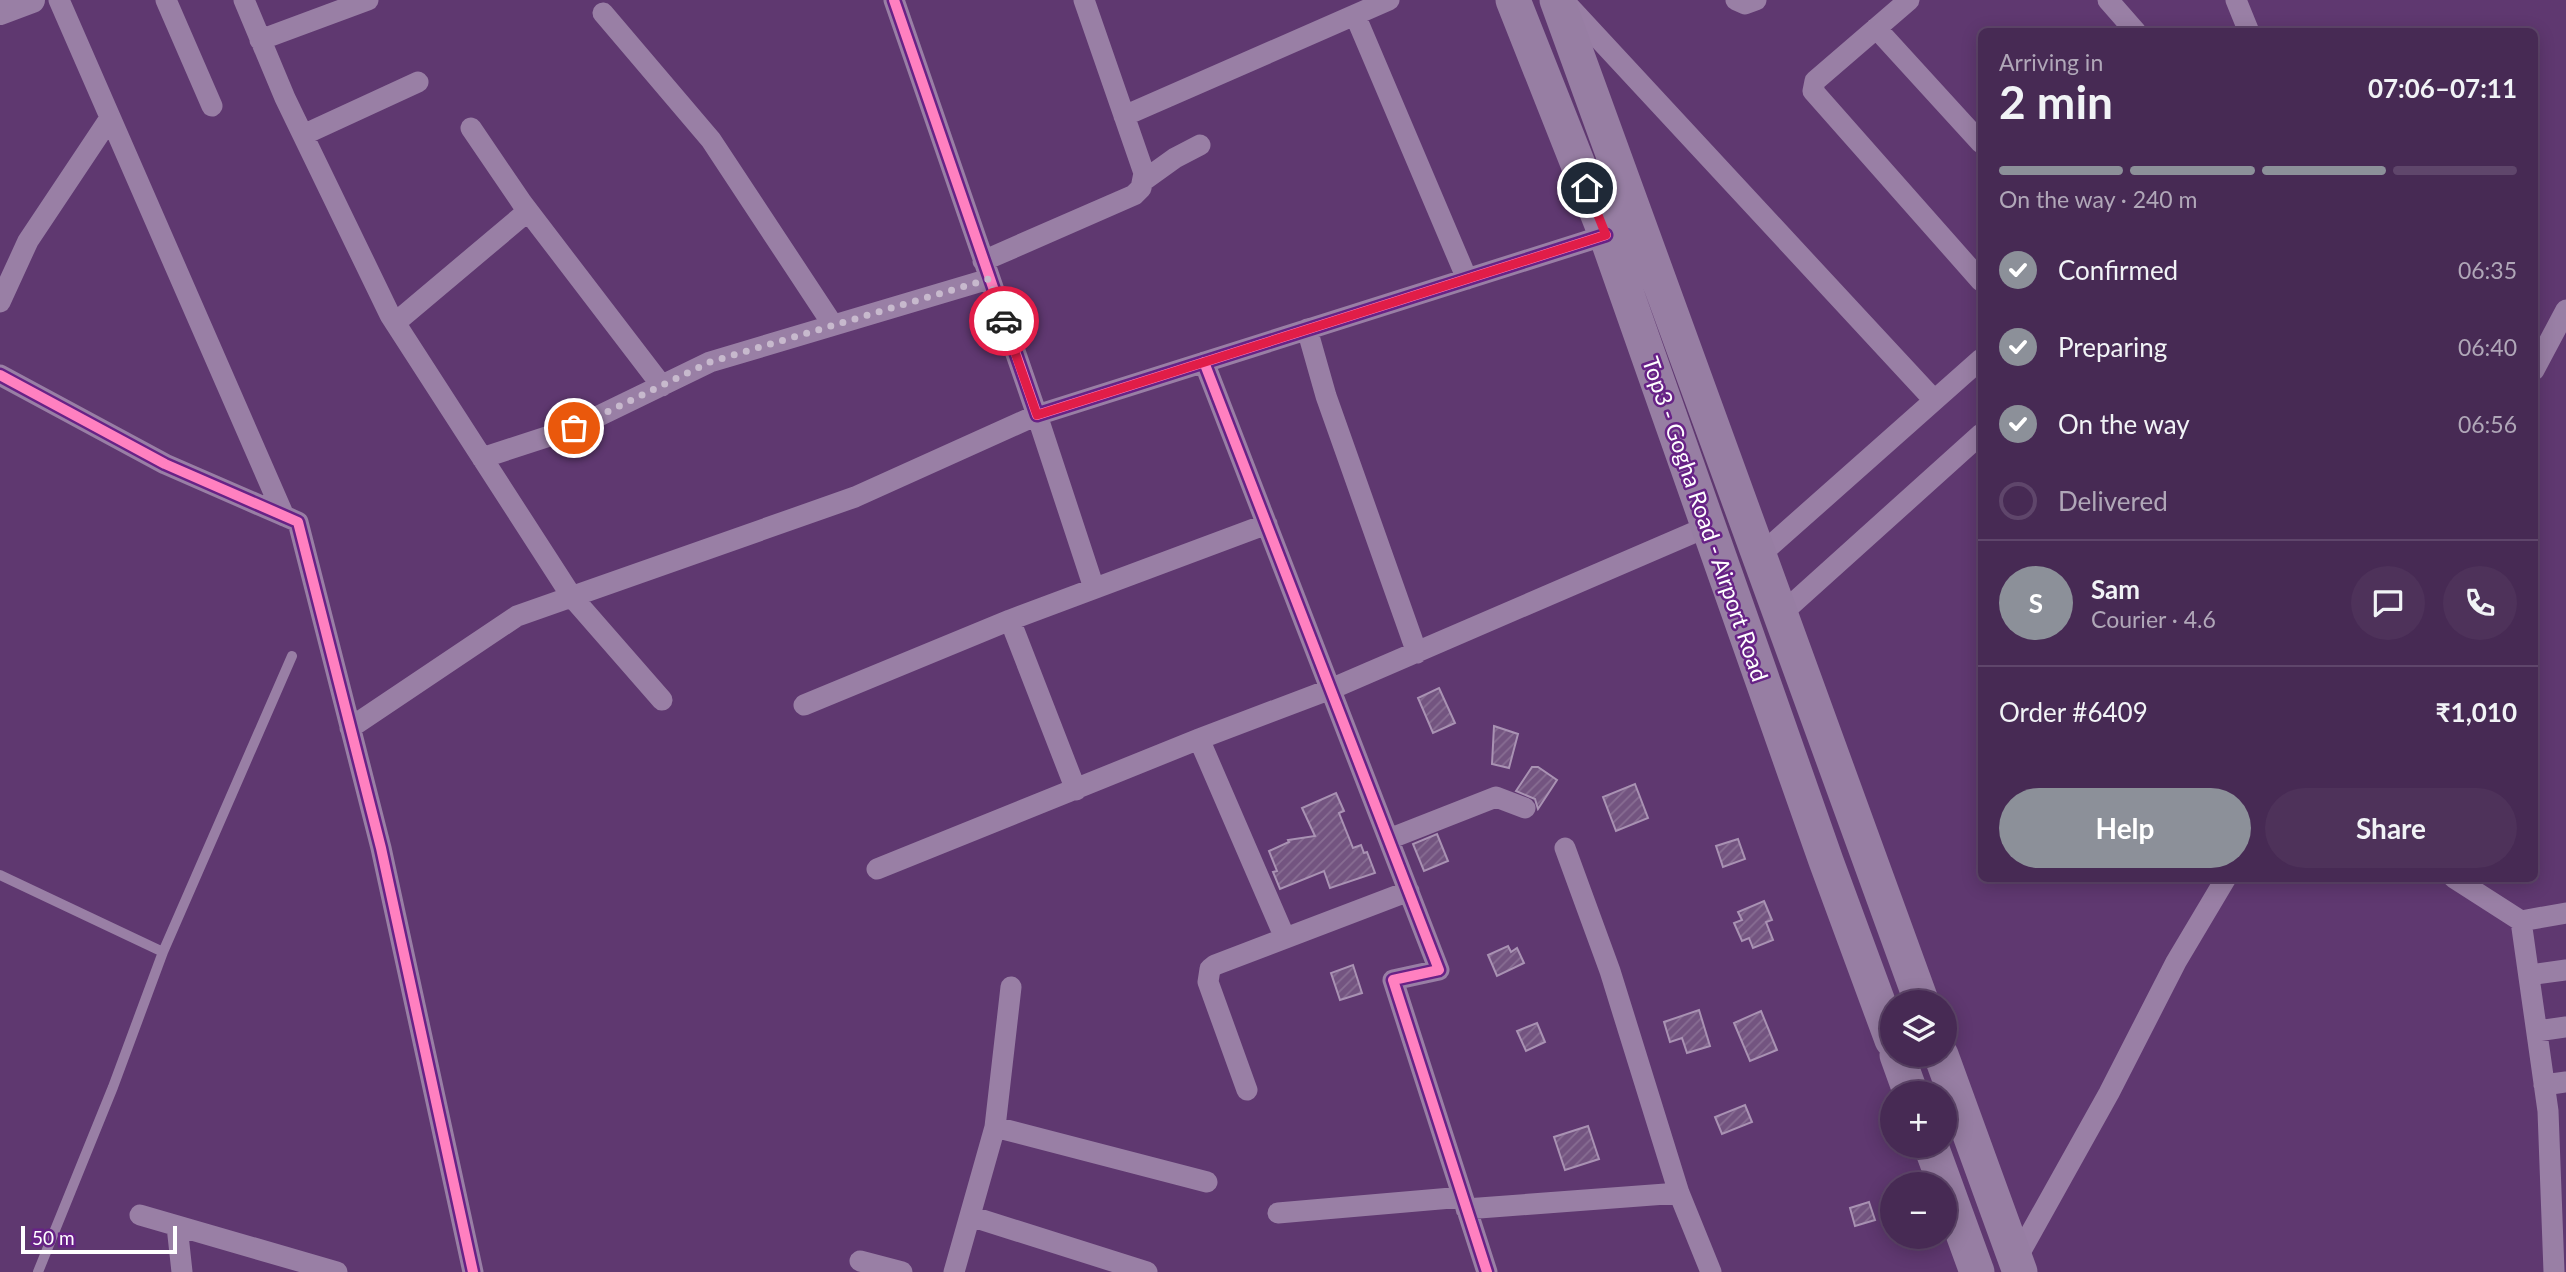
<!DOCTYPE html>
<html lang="en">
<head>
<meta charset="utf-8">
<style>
	:root { --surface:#472a54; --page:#4e325a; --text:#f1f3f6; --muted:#b0a7b8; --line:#5f466b; --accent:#8c9099 }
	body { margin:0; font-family:Lato,sans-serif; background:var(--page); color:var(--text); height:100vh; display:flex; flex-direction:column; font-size:26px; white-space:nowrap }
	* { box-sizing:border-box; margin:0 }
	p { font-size:23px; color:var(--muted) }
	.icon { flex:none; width:38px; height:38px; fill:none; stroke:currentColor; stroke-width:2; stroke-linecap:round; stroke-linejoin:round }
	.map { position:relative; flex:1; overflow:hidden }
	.sheet { position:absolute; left:1978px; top:28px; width:560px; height:854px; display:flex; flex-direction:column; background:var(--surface); border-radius:10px; box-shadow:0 4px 18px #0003,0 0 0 2px var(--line) }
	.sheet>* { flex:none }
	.buttons { position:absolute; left:1880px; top:990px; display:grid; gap:14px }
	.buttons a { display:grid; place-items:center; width:77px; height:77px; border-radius:50%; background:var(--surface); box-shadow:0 4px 18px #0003,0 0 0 2px var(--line); font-size:35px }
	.scale { position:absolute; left:21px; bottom:18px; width:156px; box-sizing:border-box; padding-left:7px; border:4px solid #fff; border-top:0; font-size:19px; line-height:24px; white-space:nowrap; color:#fff; -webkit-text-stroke:5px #672286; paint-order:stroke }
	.pin { position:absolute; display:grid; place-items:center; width:60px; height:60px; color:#fff; margin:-30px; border:4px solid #fff; border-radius:50%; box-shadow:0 2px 7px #0007 }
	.courier { position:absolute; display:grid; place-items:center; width:70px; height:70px; margin:-35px; border:5px solid #e11d48; border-radius:50%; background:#fff; color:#222; box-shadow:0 2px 9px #0007 }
	.head em { font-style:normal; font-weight:700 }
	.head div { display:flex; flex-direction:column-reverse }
	.head { display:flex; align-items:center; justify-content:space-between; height:119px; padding:0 21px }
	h1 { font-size:46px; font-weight:700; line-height:52px }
	.bar { display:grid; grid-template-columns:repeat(4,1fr); gap:10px 7px; align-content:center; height:84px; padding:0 21px }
	.bar i { height:9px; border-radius:5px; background:var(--line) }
	.bar .on { background:var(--accent) }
	.bar p { grid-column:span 4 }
	.line { display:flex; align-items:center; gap:18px; padding:0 21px; border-top:2px solid var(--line) }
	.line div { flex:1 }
	.round { display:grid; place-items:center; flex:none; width:74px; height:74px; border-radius:37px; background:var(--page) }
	ol { padding:0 21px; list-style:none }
	li { display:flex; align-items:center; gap:21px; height:77px }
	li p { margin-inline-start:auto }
	li .icon { padding:7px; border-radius:50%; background:var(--accent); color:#fff; stroke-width:4 }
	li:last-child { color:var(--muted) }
	li i { width:38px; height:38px; border:4px solid var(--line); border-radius:50% }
	.button { display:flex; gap:14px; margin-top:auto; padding:14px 21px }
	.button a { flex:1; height:80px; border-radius:42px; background:var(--accent); color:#fff; font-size:28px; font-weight:700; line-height:80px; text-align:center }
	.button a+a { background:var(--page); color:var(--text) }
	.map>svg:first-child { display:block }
</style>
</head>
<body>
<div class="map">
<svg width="2566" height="1272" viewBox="0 0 2566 1272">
	<defs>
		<pattern id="building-hatch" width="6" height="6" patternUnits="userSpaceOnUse" patternTransform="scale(1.75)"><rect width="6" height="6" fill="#735480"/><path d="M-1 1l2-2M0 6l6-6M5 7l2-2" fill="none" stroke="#886e93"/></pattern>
	</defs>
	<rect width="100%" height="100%" fill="#5f3870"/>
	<path fill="url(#building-hatch)" stroke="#a992b3" stroke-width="2" d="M1439,688L1455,723L1433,733L1418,698Z
		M1494,726L1518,734L1509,768L1492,764Z
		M1532,767H1538L1557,780L1538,809L1535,799L1516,791Z
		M1635,784L1648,818L1616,831L1603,797Z
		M1336,793L1344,811L1339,813L1353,848L1361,845L1364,853L1367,852L1375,873L1330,888L1324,871L1280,889L1273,872L1277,871L1269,851L1289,842L1288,840L1315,836L1302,808Z
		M1437,834L1448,861L1424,871L1413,844Z
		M1738,839L1745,859L1723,867L1716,846Z
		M1764,901L1772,920L1766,922L1773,940L1753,948L1749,938L1742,941L1734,923L1742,920L1738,912Z
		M1508,946L1511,952L1517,948L1524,963L1497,976L1488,955Z
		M1353,965L1362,993L1340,1000L1331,973Z
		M1699,1010L1710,1046L1687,1053L1682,1038L1670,1042L1664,1022Z
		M1761,1011L1777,1050L1750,1061L1734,1023Z
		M1537,1023L1545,1042L1526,1051L1517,1031Z
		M1745,1105L1752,1122L1722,1134L1715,1117Z
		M1588,1126L1599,1159L1565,1170L1554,1137Z
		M1869,1202L1875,1220L1855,1226L1850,1208Z"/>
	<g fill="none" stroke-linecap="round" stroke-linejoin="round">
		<path stroke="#997fa5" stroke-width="10" d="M0,875L163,952L113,1087L38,1272
			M163,952L292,656"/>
		<path stroke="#997fa5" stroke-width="21" d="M59,0L284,516
			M166,0L212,106
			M244,0L285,98L390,315L572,597L662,700
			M894,0L1037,415L1606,235
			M1736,0L1745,4L1756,0
			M1909,0L1815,81L1813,91L1981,281
			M2108,0L2136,32
			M2236,0L2249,32
			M1564,1L1934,400
			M603,13L711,140L833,325
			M1355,15L1467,279
			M1876,28L1981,143
			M260,40L368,0
			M1124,116L1389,0
			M471,128L522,203L662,386
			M303,135L418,82
			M1143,181L1175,158L1200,145
			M983,261L1134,195L1141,188L1144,173L1084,0
			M0,302L28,241L110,118
			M395,323L528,211
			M1307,329L1326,396L1417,653
			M1204,362L1439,970L1393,980L1487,1272
			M2534,370L2566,310
			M0,375L165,464L298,522L381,848L473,1272
			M482,458L574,428L710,362L989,279
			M1760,555L1981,359
			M1780,615L1981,434
			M1010,620L1076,790
			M804,705L1010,620L1267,524
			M350,728L517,616L855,497L1037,415L1094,588
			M1199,739L1285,938
			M1389,839L1496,797L1525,808
			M1565,848L1610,971L1679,1193L1711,1272
			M877,869L1199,739L1331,689L1709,526
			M2454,878L2521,921L2548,1111L2554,1272
			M2521,921L2566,913
			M2529,975L2566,970
			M2537,1031L2566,1027
			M2544,1085L2566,1082
			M1247,1090L1208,982L1210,969L1215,965L1409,891
			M995,1127L1207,1182
			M1466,1209L1679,1193
			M1278,1213L1463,1197
			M140,1215L337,1272
			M970,1216L1147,1272
			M177,1226L182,1272
			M860,1261L902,1272
			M2013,1265L2109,1093L2176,962L2226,878
			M954,1272L995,1127L1011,987"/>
		<path stroke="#997fa5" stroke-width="26" d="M0,12L32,0"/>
		<path stroke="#977ea3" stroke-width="35" d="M1513,0L1606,235L1826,861L1892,1040
			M1557,0L1922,1003
			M1897,1055L1911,1094
			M1941,1055L2020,1272
			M1931,1146L1977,1272"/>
		<g stroke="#672286" stroke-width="15">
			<path id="cycleway" d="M894,0L1037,415L1606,235
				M1204,362L1439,970L1393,980L1487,1272
				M0,375L165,464L298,522L381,848L473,1272"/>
		</g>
		<use href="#cycleway" stroke="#ff80c0" stroke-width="10"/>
	</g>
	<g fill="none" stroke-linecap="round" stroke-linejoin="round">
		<path stroke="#c7b9cd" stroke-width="7" stroke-dasharray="0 12.6" d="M574,428L710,362L989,279L1004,321"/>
		<path stroke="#e11d48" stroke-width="9" d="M1004,321L1037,415L1606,235L1587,188"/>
	</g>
	<g text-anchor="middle" stroke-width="5" stroke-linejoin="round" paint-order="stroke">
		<g font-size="23" fill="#fff" stroke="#672286">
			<text transform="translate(1705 519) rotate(71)" y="8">Top3 - Gogha Road - Airport Road</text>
		</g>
	</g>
</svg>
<div class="buttons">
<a><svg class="icon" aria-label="layers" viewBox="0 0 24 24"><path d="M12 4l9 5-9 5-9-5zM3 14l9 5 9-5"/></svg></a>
<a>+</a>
<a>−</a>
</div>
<div class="scale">50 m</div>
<div class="pin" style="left:574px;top:428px;background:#ea580c"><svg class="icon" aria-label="bag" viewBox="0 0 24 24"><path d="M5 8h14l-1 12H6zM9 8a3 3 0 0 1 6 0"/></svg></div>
<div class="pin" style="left:1587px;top:188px;background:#1f2937"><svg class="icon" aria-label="home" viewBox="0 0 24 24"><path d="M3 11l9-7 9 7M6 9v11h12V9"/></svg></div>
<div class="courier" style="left:1004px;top:321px"><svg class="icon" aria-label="car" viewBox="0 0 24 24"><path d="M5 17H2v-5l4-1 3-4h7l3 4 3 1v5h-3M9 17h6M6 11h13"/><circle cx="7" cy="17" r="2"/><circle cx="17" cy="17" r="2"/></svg></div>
<section class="sheet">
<div class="head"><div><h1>2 min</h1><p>Arriving in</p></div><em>07:06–07:11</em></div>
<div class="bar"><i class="on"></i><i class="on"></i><i class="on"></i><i></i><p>On the way · 240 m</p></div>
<ol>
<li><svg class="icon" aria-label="check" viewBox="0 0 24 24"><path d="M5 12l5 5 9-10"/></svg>Confirmed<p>06:35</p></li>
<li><svg class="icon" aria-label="check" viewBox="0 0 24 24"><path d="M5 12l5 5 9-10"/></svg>Preparing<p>06:40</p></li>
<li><svg class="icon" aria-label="check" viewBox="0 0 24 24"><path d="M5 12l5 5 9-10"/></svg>On the way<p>06:56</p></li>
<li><i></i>Delivered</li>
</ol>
<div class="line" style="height:126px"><b class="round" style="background:var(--accent);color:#fff">S</b><div><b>Sam</b><p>Courier · 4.6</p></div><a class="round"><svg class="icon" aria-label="chat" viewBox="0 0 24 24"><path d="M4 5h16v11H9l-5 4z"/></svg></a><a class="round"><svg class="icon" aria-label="phone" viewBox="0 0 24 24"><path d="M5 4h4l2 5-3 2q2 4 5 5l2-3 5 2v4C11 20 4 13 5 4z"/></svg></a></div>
<div class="line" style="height:91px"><div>Order #6409</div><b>₹1,010</b></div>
<div class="button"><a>Help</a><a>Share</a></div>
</section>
</div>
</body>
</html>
